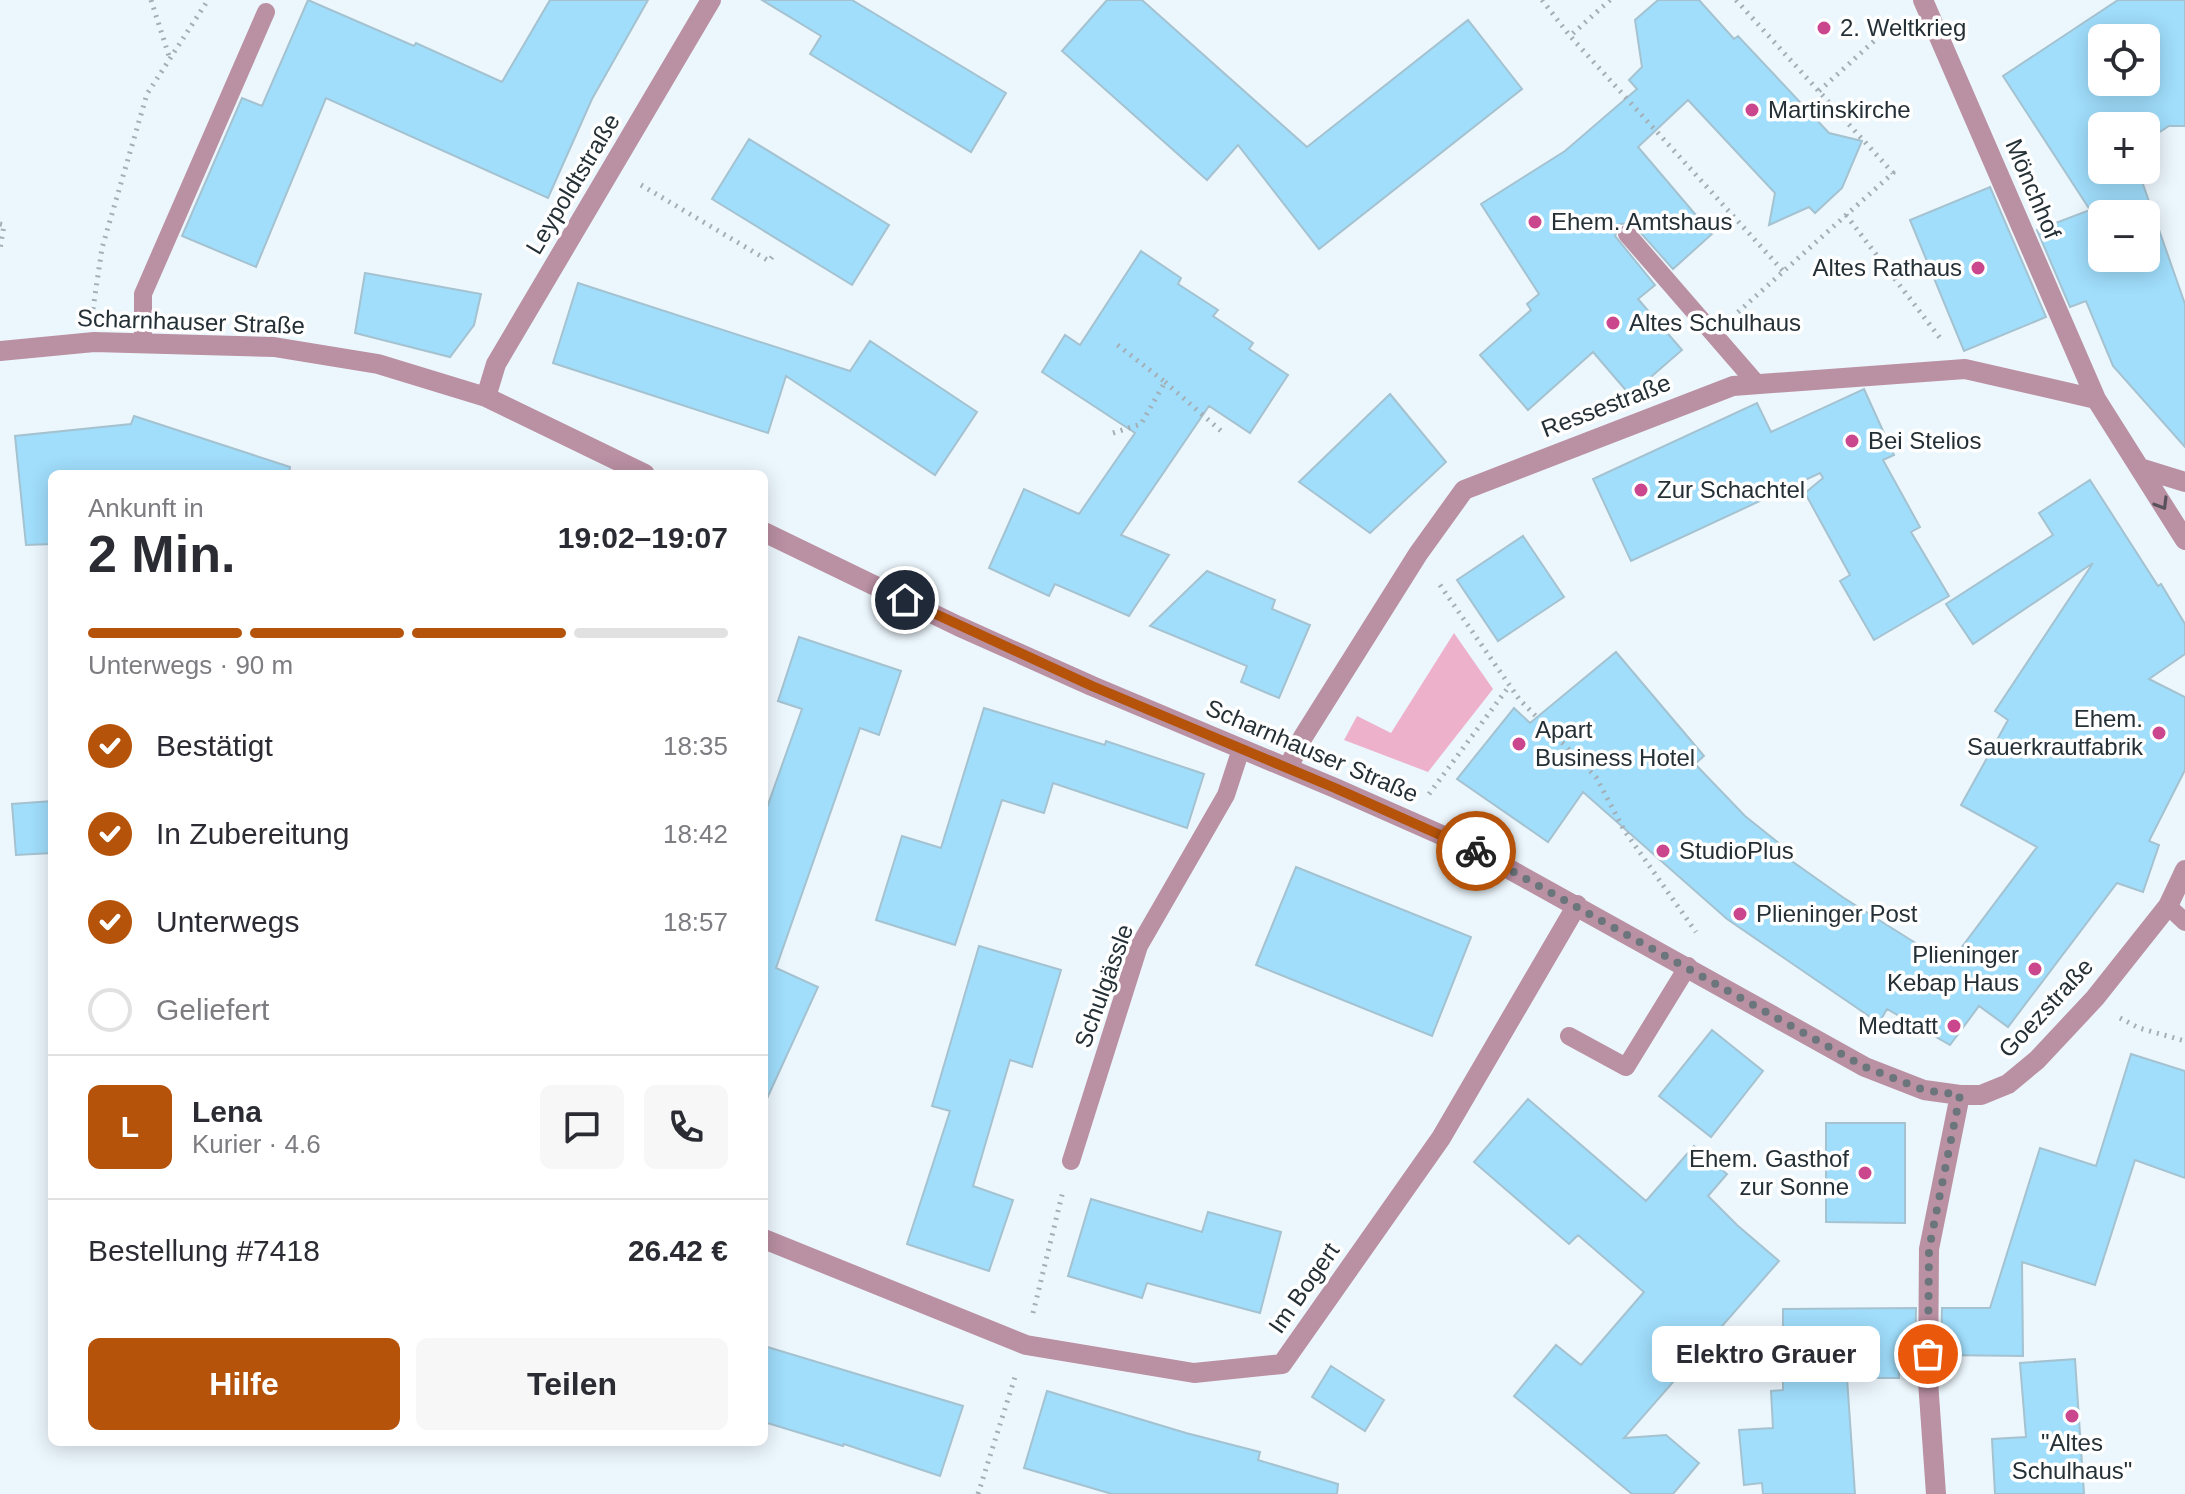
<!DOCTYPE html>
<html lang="de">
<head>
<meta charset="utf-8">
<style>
	:root { --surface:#fff; --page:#f7f7f7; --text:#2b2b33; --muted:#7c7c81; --line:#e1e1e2; --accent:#b45309 }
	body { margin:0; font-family:Helvetica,sans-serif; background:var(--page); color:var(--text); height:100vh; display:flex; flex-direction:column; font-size:30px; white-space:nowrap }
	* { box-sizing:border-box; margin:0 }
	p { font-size:26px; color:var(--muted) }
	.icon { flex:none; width:44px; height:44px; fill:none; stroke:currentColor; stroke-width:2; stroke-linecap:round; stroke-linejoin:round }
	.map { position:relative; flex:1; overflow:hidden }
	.details { position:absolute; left:48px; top:470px; width:720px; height:976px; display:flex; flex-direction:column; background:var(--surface); border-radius:12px; box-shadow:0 4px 20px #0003 }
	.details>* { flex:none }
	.fabs { position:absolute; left:2088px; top:24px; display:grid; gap:16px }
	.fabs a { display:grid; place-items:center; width:72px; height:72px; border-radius:12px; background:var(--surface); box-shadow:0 4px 20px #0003; font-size:40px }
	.pin { position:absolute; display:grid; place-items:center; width:68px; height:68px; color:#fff; margin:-34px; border:4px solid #fff; border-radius:50%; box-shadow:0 2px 8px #0007 }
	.courier { position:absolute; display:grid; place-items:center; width:80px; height:80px; margin:-40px; border:6px solid #b45309; border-radius:50%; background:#fff; color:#222; box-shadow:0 2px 10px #0007 }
	.bubble { position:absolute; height:56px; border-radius:12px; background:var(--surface); box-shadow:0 4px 20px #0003; font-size:26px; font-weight:600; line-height:56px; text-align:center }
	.headline em { font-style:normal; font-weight:600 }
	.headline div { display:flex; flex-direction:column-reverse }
	.headline { display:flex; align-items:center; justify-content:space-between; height:136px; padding:0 40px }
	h1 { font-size:52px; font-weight:600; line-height:60px }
	.bar { display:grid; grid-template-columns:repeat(4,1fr); gap:12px 8px; align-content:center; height:96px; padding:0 40px }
	.bar i { height:10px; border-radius:6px; background:var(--line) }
	.bar .on { background:var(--accent) }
	.bar p { grid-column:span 4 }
	.line { display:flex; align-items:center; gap:20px; padding:0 40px; border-top:2px solid var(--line) }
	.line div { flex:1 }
	.round { display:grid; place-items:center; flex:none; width:84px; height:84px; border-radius:12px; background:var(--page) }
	ol { padding:0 40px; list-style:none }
	li { display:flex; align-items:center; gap:24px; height:88px }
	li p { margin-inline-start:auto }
	li .icon { padding:8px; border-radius:50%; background:var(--accent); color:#fff; stroke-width:4 }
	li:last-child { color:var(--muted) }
	li i { width:44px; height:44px; border:4px solid var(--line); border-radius:50% }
	.cta { display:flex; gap:16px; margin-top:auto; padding:16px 40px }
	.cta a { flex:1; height:92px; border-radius:12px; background:var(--accent); color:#fff; font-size:32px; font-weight:600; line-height:92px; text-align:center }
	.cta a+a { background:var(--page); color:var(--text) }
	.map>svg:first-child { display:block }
</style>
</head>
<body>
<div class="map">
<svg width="2185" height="1494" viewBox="0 0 2185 1494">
	<rect width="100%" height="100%" fill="#ecf7fd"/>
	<path fill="#eeb1cc" d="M1454,633L1493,689L1428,772L1344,740L1357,716L1391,733Z"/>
	<path fill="#a0defc" stroke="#a5c2d0" stroke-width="2" fill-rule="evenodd" d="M308,0L414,46L416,43L502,82L550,0H648L592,99L548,198L326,98L256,267L182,236L242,98L262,106Z
		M762,0H852L1006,93L971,152L810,54L821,36Z
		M1107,0H1142L1307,147L1468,20L1522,89L1319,249L1238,145L1207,180L1062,51Z
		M1658,0H1699L1734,39L1738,36L1829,133L1862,141L1842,188L1815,213L1809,207L1769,225L1775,193L1688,100L1638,147L1712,234L1673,269L1632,223L1620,224L1615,236L1655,285L1638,299L1682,350L1630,395L1593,352L1528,410L1480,355L1531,310L1527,304L1539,294L1481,204L1565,151L1637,89L1629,80L1642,67L1635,20Z
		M2118,0H2185V126H2169L2146,141V126H2102V170H2138L2185,304V447L2113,366L2086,301L2070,307L2037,230L2090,210L2003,76ZM2102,38H2146V82H2102ZM2102,214H2146V258H2102Z
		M749,139L889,225L852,285L712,199Z
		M1990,187L2046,317L1964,351L1910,220Z
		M1141,251L1181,278L1178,284L1218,310L1213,316L1253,343L1249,349L1288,375L1250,433L1209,406L1121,535L1169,555L1129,616L1055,584L1049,596L989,568L1024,489L1079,514L1135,433L1042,372L1065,335L1080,345Z
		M365,273L481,294L474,325L450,357L355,333Z
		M578,283L850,371L870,341L977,412L935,475L786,376L768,433L553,363Z
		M1864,389L1894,455L1883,460L1920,527L1911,532L1949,596L1874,640L1840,581L1850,575L1805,493L1823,478L1820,473L1631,561L1593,479L1757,403L1771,432Z
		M1390,394L1446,462L1370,533L1299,482Z
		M134,416L290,467L289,474H52V544L26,545L15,436L131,424Z
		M2090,480L2158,586L2161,584L2185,624V654L2149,679L2185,697V770L2149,841L2159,845L2143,892L2117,883L2008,1027L1979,1006L1950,1045L1887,1009L1879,1023L1727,919L1583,792L1548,842L1457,779L1514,708L1530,723L1616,652L1704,756L1695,764L1745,816L1785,848L1779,852L1844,898L1949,964L2037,847L1961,805L2008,720L1995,711L2093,563L1973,644L1946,604L2053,535L2039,513Z
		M1523,536L1564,597L1498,641L1457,580Z
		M1207,571L1275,600L1272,609L1310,625L1279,698L1241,682L1247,666L1150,626Z
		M799,637L901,671L879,735L860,728L776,968L818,987L764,1105V816L802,709L778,701Z
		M984,708L1105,745L1106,741L1204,774L1187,828L1053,783L1044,813L1002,800L955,945L876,920L902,836L941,848Z
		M52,801V853L16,855L12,804Z
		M1296,867L1471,937L1432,1036L1256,965Z
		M979,946L1061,970L1032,1067L1010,1060L973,1186L1013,1200L989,1271L907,1244L950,1111L932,1106Z
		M1712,1030L1763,1071L1711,1137L1659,1096Z
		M2131,1054L2185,1071V1178L2135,1160L2095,1285L2022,1262L2023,1356L1941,1355L1942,1308H1990L2040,1148L2096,1166Z
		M1528,1099L1646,1201L1694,1146L1727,1174L1708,1196L1737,1225L1779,1261L1624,1438L1666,1435L1699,1463L1673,1494H1632L1514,1396L1556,1345L1581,1365L1644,1292L1578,1235L1569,1244L1474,1162Z
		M1826,1123H1905V1223L1826,1222Z
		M1091,1199L1202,1232L1208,1212L1281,1232L1260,1313L1147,1283L1142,1298L1068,1276Z
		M1916,1308L1915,1355H1899V1378H1847L1855,1494H1763L1762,1483L1744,1485L1739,1430L1773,1428L1771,1391L1783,1390V1309Z
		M764,1346L963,1406L940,1476L844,1444L843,1446L764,1422Z
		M2075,1359L2084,1494H1995L1992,1439L2026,1437L2020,1363Z
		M1331,1366L1384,1400L1365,1431L1312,1397Z
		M1047,1391L1186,1433L1260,1452L1258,1460L1338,1484L1337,1494H1112L1024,1468Z"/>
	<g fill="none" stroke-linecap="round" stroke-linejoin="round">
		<path stroke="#a4afb5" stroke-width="5" stroke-dasharray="2 6" stroke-linecap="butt" d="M151,0L169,56
			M1542,0L1570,36
			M1610,0L1570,36L1784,272
			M1736,0L1893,173L1737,313
			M1819,91L1895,22
			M641,185L769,261L775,253
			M1846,215L1940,338
			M0,224L4,225L0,249
			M93,309L102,248L147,94L208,0
			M1165,382L1221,431
			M1113,433L1141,424L1165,382L1115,343
			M1440,585L1519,699L1596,777L1624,830L1696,932
			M1429,794L1510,685
			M2120,1018L2139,1028L2185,1041
			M1033,1313L1063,1191
			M978,1494L1015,1377"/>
		<path stroke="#ba90a3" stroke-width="18" d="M1627,234L1757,384
			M143,343V294L266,12
			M2168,906L2185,922
			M1569,1036L1626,1067L1688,966
			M1071,1161L1139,946L1226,795L1241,749"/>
		<path stroke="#ba90a3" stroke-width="20" d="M1923,0L2096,399L2185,540
			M0,351L94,342L274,347L378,364L486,397L645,474
			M486,397L496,364L711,0
			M2140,468L2185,482
			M764,532L958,626L1092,686L1335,788L1473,849L1865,1067L1924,1090L1960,1095H1981L2008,1084L2037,1060L2095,998L2168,906L2185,870
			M1288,768L1303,737L1418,554L1464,490L1733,386L1965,369L2096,399
			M764,1239L1026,1345L1194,1373L1282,1364L1441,1138L1577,905
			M1936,1494L1928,1381L1929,1249L1960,1095"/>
	</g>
	<defs><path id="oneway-chevron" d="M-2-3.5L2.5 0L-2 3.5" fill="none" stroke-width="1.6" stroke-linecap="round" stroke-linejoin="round" transform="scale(2)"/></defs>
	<use stroke="#59525c" href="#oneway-chevron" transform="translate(2162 504) rotate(59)"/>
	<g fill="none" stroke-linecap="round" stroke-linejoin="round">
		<path stroke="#6b767c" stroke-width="8" stroke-dasharray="0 14.4" d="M1476,851L1865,1067L1924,1090L1960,1095L1929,1249L1928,1354"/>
		<path stroke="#b45309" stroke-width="10" d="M905,600L1092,686L1335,788L1476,851"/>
	</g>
	<g fill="#ca478e" stroke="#fff" stroke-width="3">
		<circle cx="1824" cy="28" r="8"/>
		<circle cx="1752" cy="110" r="8"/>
		<circle cx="1535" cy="222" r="8"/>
		<circle cx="1978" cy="268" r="8"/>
		<circle cx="1613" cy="323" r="8"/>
		<circle cx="1852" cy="441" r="8"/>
		<circle cx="1641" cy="490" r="8"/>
		<circle cx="2159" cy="733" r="8"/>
		<circle cx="1519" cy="744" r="8"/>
		<circle cx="1663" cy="851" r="8"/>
		<circle cx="1740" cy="914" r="8"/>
		<circle cx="2035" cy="969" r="8"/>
		<circle cx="1954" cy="1026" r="8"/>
		<circle cx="1865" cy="1173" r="8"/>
		<circle cx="2072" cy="1416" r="8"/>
	</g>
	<g text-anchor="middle" stroke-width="7" stroke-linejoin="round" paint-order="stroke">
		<g font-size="24" fill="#253036" stroke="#fff" text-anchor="start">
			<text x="1840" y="36">2. Weltkrieg</text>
			<text x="1768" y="118">Martinskirche</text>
			<text x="1551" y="230">Ehem. Amtshaus</text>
			<text x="1962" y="276" text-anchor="end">Altes Rathaus</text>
			<text x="1629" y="331">Altes Schulhaus</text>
			<text x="1868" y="449">Bei Stelios</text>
			<text x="1657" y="498">Zur Schachtel</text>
			<text x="2143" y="727" text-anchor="end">Ehem.<tspan x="2143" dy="28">Sauerkrautfabrik</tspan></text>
			<text x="1535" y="738">Apart<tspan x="1535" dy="28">Business Hotel</tspan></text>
			<text x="1679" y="859">StudioPlus</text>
			<text x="1756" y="922">Plieninger Post</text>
			<text x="2019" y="963" text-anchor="end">Plieninger<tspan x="2019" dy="28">Kebap Haus</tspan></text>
			<text x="1938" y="1034" text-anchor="end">Medtatt</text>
			<text x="1849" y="1167" text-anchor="end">Ehem. Gasthof<tspan x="1849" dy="28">zur Sonne</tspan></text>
			<text x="2072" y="1451" text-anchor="middle">"Altes<tspan x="2072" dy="28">Schulhaus"</tspan></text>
		</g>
		<g font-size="24" fill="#253036" stroke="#fff">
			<text transform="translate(573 184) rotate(-59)" y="8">Leypoldtstraße</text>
			<text transform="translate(2033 189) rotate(67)" y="8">Mönchhof</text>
			<text transform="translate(191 322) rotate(2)" y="8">Scharnhauser Straße</text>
			<text transform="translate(1606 406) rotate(-21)" y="8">Ressestraße</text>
			<text transform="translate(1312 751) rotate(23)" y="8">Scharnhauser Straße</text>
			<text transform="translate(1104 986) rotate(-70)" y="8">Schulgässle</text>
			<text transform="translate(2046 1008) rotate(-47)" y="8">Goezstraße</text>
			<text transform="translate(1304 1288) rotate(-55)" y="8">Im Bogert</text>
		</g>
	</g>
</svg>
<div class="fabs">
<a><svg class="icon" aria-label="locate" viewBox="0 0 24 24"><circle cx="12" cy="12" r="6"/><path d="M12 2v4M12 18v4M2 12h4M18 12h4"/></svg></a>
<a>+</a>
<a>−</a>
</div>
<div class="pin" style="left:1928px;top:1354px;background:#ea580c"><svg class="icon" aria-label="bag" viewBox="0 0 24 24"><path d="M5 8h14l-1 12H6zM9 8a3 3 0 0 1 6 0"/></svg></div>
<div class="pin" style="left:905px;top:600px;background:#1f2937"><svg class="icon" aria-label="home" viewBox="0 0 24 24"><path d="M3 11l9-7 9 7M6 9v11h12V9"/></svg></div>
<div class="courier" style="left:1476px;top:851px"><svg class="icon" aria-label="bike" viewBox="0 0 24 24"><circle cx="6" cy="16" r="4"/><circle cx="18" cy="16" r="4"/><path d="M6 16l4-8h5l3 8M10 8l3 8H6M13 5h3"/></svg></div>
<div class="bubble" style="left:1652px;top:1326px;width:228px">Elektro Grauer</div>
<section class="details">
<div class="headline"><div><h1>2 Min.</h1><p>Ankunft in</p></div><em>19:02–19:07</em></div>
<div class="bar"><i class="on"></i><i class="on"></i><i class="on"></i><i></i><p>Unterwegs · 90 m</p></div>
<ol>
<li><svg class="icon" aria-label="check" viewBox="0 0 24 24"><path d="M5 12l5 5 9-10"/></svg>Bestätigt<p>18:35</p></li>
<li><svg class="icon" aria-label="check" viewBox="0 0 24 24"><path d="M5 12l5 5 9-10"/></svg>In Zubereitung<p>18:42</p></li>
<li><svg class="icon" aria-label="check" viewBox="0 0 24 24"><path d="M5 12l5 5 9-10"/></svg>Unterwegs<p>18:57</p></li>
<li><i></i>Geliefert</li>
</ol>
<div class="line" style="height:144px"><b class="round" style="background:var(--accent);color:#fff">L</b><div><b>Lena</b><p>Kurier · 4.6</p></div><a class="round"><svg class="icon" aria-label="chat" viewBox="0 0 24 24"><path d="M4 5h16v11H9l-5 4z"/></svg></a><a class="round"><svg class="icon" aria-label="phone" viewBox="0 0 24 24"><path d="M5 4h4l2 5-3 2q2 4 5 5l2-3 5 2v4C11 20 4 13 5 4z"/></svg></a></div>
<div class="line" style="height:104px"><div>Bestellung #7418</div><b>26.42 €</b></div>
<div class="cta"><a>Hilfe</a><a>Teilen</a></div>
</section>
</div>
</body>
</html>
